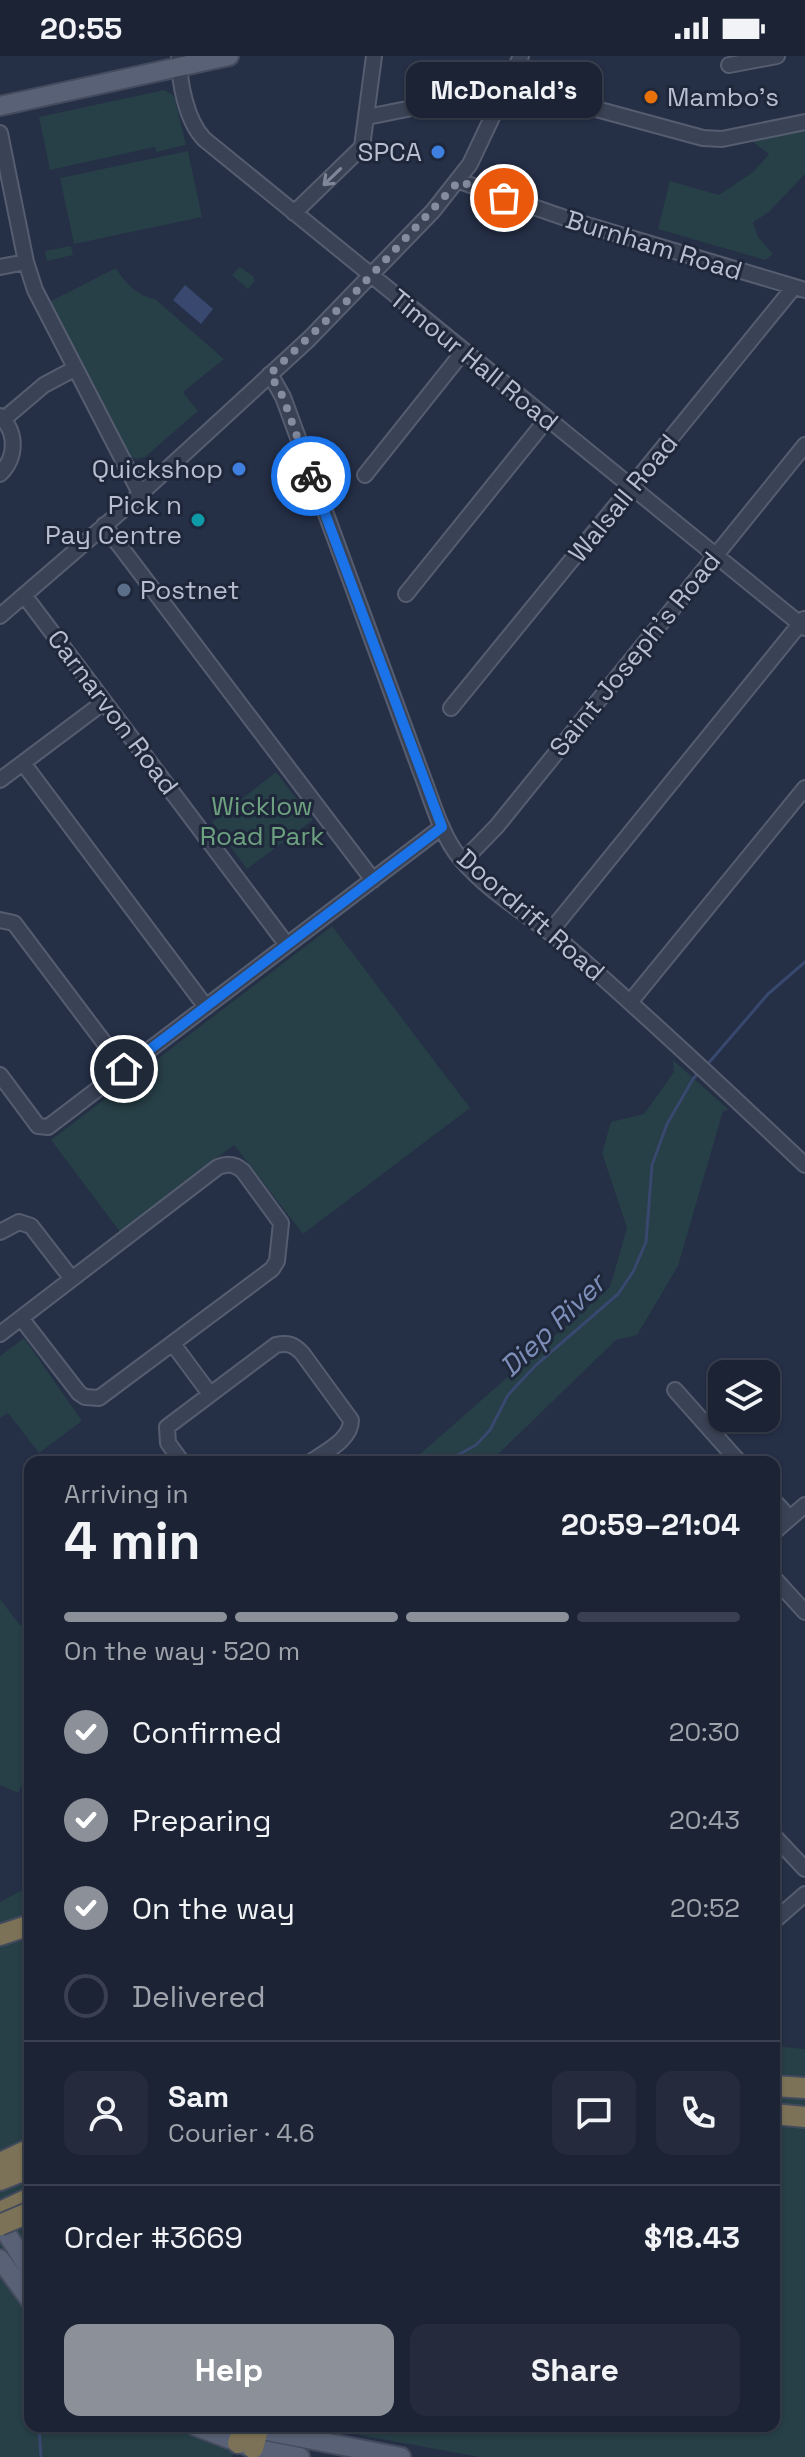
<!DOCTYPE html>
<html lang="en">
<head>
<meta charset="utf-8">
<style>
	:root { --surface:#1c2334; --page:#252b3c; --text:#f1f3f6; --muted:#a0a4ac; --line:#3a404f; --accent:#8c9099 }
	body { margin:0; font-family:"Space Grotesk",sans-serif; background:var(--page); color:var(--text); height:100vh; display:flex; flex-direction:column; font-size:30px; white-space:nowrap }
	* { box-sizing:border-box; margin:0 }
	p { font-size:26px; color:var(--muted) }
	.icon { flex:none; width:44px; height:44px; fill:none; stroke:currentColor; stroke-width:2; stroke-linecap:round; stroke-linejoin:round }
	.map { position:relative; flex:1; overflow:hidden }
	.drawer { position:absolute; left:24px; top:1400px; width:756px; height:976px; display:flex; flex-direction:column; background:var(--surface); border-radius:16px; box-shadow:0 2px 6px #0004,0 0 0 2px var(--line) }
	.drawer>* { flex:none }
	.controls { position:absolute; left:708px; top:1304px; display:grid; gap:16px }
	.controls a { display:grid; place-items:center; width:72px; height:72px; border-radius:16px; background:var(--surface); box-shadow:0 2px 6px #0004,0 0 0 2px var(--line); font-size:40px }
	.pin { position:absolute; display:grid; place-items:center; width:68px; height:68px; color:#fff; margin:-34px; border:4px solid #fff; border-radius:50%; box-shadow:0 2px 8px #0007 }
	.courier { position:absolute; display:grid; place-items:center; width:80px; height:80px; margin:-40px; border:6px solid #1a73e8; border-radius:50%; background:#fff; color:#222; box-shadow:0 2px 10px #0007 }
	.bubble { position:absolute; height:56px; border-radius:16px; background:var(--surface); box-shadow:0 2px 6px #0004,0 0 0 2px var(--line); font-size:26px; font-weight:600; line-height:56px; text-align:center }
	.overview em { font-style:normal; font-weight:600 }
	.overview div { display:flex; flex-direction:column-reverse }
	.overview { display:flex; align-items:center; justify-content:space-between; height:136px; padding:0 40px }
	h1 { font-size:52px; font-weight:600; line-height:60px }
	.bar { display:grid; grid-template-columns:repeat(4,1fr); gap:12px 8px; align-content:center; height:96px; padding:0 40px }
	.bar i { height:10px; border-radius:6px; background:var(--line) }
	.bar .selected { background:var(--accent) }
	.bar p { grid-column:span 4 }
	.line { display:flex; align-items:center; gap:20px; padding:0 40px; border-top:2px solid var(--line) }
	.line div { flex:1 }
	.round { display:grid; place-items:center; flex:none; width:84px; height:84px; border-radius:16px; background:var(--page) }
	ol { padding:0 40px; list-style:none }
	li { display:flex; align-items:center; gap:24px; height:88px }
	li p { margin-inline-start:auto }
	li .icon { padding:8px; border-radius:50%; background:var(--accent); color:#fff; stroke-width:4 }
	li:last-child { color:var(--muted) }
	li i { width:44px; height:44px; border:4px solid var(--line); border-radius:50% }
	.primary-button { display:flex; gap:16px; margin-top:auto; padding:16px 40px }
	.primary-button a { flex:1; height:92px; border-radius:16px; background:var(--accent); color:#fff; font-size:32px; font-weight:600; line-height:92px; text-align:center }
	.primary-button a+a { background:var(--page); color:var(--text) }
	.status { display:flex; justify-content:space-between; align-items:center; height:56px; padding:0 40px; background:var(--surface); direction:ltr }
	.status svg { height:22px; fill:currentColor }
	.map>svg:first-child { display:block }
</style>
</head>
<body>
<div class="status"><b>20:55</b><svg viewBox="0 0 49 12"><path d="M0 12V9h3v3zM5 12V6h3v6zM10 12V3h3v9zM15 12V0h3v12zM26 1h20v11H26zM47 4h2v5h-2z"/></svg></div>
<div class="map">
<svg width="805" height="2401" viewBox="0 0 805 2401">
	<rect width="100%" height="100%" fill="#252f46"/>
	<path fill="#273f47" d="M164,34L174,40L186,89L156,96L155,91L50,114L39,61Z
		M805,70V118L769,156L753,166L758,181L773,198L765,204L658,173L670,125L719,139L753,116L769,98L748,82Z
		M188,95L202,161L74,188L60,122Z
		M71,190L73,199L47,205L45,195Z
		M240,211L253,220L255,225L248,233L232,219Z
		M116,212C123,225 139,241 155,243L224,303L183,336L198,355L145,401L136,403L129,400L49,246Z
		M276,716L313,764L247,813L212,766Z
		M332,870L470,1052L303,1178L234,1089L120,1176L51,1084Z
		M673,1004L729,1054L723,1055L678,1210L637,1279L616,1284L490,1406H411L610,1231L627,1172L602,1097L611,1066L644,1058L674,1016Z
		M24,1282L82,1365L39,1397L8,1357L0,1362V1300Z
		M0,1543L19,1568L30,1574V1714L18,1737L0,1729Z
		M30,1830V2370H195L238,2387L232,2401H0V1846Z
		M774,1990L805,1993V2401H479L312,2370H774Z"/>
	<path fill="#38486e" d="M185,229L213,253L201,268L173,244Z"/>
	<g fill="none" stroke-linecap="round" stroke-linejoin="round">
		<path stroke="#38486e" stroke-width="3" d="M706,1010L768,938L805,906
			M445,1406L476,1389L490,1374L508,1339L536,1309L618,1238L633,1216L646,1186L652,1109L667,1068L693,1023L700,1015
			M30,1933L24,1977L30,2018
			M39,2370L41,2401"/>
		<g stroke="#565d70" stroke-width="18">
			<path id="minor" d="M179,0C179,26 186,64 204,83L805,572
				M729,9L777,0
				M509,25L578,48L703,82L722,83L805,66
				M367,61L472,40L487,39L502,42
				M0,77L26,206L35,234L140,437
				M459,125L574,165L805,234
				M294,157L362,91L374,0
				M0,211L26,206
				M270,318L283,341L422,719C433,747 441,779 460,802C490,838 533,861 568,891C649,962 727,1035 805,1109
				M0,360C17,376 17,401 0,418
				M4,363L44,329L74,313
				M365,419L463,296
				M104,469L373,824
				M406,538L547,363
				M24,539L287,889
				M0,560L125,452L309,283L433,155L470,108L521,0
				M451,652L794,231
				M23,707L206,951
				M0,724L104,646
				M463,805L497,770L805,389
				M0,864L14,867L124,1013
				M550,876L804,563
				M631,945L805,732
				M0,1019L38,1070L48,1071L442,771
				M0,1176L19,1166L31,1170L72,1223
				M0,1278L218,1111C228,1107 235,1108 243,1115L281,1167L277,1205L272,1213L99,1342L85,1341L79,1337L21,1262
				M173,1288L210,1338
				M675,1334L739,1406
				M182,1406L168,1387L167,1371L276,1289C288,1286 294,1289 302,1297L351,1364C351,1384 326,1395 311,1406
				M774,1445L790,1462
				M774,1476L805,1449
				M774,1522L805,1556
				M774,1780L805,1813
				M774,1865L805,1838"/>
		</g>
		<g stroke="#444b5f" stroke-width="22">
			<path id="major" d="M0,50L229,0
				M0,2167L30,2214
				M0,2203L30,2244
				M195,2370L253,2392L300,2401
				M246,2371L401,2401"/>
		</g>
		<g stroke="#424a5d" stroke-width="24">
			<path id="highway" d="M0,1879L30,1869
				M774,2030L805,2032
				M774,2058L805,2061
				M0,2107L30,2093
				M0,2124L30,2112
				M0,2156L30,2142
				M238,2387L244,2370
				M253,2392L259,2370"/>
		</g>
		<use href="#minor" stroke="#3a4255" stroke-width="14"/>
		<use href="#major" stroke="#586175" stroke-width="18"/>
		<use href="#highway" stroke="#7c7257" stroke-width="20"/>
		<g stroke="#424a5d" stroke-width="24" stroke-linecap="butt">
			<path id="highway-bridge" d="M0,2169L28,2157"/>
		</g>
		<use href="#highway-bridge" stroke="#7c7257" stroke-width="20"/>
	</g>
	<defs><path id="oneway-shaft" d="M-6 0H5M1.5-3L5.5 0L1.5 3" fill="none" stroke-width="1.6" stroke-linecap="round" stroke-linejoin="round" transform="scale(2)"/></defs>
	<use stroke="#7f8698" href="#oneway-shaft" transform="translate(332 121) rotate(136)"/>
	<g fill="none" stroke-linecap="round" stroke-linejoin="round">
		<path stroke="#858c9f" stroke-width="8" stroke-dasharray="0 14.4" d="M311,420L283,341L270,318L349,243L459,125L504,142"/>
		<path stroke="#1a73e8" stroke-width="10" d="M124,1013L442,771L311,420"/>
	</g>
	<circle fill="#e8710a" stroke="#1f273b" stroke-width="3" cx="651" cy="41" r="8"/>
	<g fill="#3f7fe0" stroke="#1f273b" stroke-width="3">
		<circle cx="438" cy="96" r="8"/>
		<circle cx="239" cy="413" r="8"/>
	</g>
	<circle fill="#0f9aa8" stroke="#1f273b" stroke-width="3" cx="198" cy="464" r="8"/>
	<circle fill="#5c6f8a" stroke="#1f273b" stroke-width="3" cx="124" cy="534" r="8"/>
	<g text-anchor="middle" stroke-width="6" stroke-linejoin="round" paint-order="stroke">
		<g font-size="26" fill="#b8becf" stroke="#1f273b" text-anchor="end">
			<text x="667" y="50" text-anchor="start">Mambo's</text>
			<text x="422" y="105">SPCA</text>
			<text x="223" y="422">Quickshop</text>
			<text x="182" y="458">Pick n<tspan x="182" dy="30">Pay Centre</tspan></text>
			<text x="140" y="543" text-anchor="start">Postnet</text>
		</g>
		<g font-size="26" fill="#b8becf" stroke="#1f273b">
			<text transform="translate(654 189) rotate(17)" y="9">Burnham Road</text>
			<text transform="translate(474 304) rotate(39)" y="9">Timour Hall Road</text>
			<text transform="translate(623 442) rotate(-51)" y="9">Walsall Road</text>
			<text transform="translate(635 598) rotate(-51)" y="9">Saint Joseph's Road</text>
			<text transform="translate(113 656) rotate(53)" y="9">Carnarvon Road</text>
			<text transform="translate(531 859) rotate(41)" y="9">Doordrift Road</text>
		</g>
		<g font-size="26" fill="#6da180" stroke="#1f273b">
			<text x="262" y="759">Wicklow<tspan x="262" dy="30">Road Park</tspan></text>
		</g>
		<g font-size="28" font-style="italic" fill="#7d8eb8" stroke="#1f273b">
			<text transform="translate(552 1269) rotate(-44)" y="10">Diep River</text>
		</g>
	</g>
</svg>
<div class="controls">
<a><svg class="icon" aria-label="layers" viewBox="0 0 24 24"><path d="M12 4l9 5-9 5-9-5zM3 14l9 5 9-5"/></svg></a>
</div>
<div class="pin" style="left:504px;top:142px;background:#ea580c"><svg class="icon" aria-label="bag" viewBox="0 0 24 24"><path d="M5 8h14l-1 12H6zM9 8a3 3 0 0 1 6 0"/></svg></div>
<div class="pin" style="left:124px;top:1013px;background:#1f2937"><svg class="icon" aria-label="home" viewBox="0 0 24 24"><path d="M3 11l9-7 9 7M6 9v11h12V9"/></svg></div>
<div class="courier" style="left:311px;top:420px"><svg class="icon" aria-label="bike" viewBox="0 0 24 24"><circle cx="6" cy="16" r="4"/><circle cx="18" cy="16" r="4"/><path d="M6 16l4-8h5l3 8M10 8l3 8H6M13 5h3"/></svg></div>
<div class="bubble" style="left:406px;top:6px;width:196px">McDonald's</div>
<section class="drawer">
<div class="overview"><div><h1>4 min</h1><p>Arriving in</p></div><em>20:59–21:04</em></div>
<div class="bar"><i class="selected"></i><i class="selected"></i><i class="selected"></i><i></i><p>On the way · 520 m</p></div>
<ol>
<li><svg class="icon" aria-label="check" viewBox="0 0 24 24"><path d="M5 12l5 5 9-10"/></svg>Confirmed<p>20:30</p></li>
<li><svg class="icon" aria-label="check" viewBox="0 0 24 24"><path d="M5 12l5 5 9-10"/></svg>Preparing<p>20:43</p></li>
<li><svg class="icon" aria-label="check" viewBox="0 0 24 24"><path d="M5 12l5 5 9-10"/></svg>On the way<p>20:52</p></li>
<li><i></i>Delivered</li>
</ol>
<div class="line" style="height:144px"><a class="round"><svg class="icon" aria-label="person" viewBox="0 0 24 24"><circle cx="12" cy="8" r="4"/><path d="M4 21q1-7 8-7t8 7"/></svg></a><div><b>Sam</b><p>Courier · 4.6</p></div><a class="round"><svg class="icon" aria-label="chat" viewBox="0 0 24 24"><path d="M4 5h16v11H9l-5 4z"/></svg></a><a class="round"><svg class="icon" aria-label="phone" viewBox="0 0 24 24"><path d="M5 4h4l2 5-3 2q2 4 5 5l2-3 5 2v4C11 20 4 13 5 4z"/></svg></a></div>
<div class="line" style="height:104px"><div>Order #3669</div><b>$18.43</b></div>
<div class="primary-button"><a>Help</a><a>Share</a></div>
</section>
</div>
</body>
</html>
